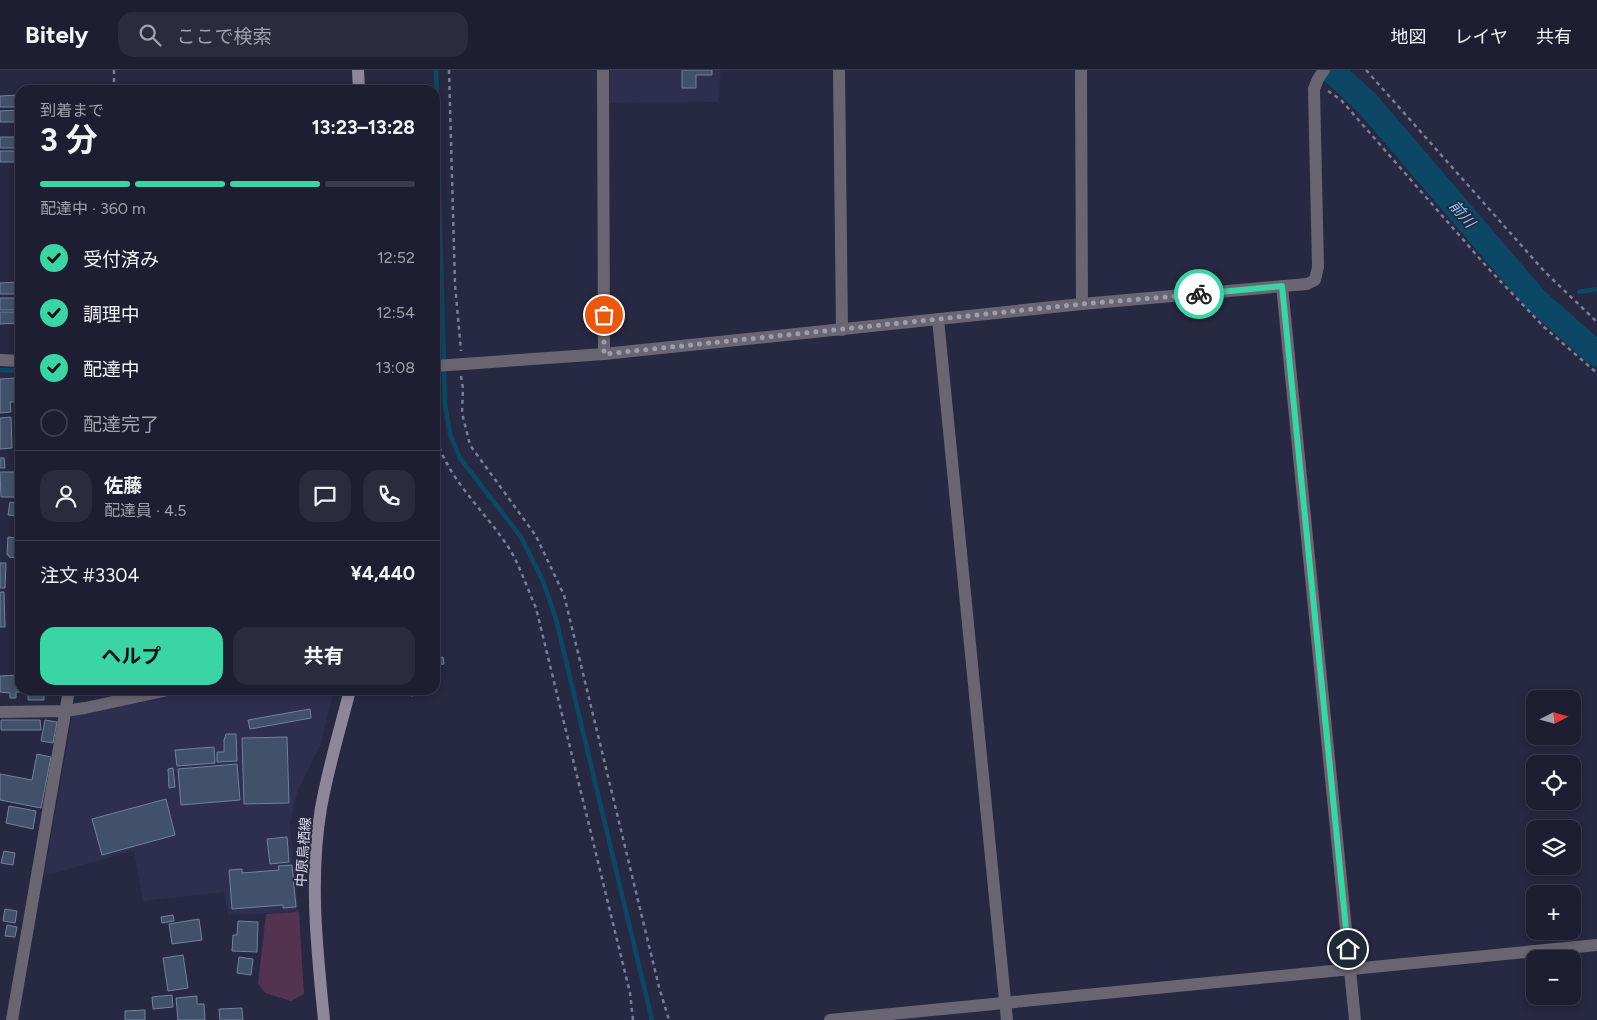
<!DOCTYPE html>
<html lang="ja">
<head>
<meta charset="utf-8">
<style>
	:root { --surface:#1d1e31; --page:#2a2b3d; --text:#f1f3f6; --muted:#a0a2ab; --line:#3b3c4d; --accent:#3ad4a5 }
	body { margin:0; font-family:Figtree,"Noto Sans JP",sans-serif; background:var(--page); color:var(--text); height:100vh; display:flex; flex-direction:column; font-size:19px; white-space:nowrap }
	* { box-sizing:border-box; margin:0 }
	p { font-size:16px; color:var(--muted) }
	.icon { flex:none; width:28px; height:28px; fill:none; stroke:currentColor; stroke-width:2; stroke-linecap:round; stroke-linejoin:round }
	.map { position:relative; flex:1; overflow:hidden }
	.sheet { position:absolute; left:15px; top:15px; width:425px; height:610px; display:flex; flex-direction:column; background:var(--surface); border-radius:15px; box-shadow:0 2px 8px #0003,0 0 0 1px var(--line) }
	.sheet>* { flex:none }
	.needle { width:32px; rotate:84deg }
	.controls { position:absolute; left:1526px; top:620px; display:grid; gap:10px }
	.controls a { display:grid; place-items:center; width:55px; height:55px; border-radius:10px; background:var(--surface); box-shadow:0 2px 8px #0003,0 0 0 1px var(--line); font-size:25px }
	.pin { position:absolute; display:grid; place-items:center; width:42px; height:42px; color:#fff; margin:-21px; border:2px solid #fff; border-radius:50%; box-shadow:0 1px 5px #0007 }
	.courier { position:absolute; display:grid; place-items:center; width:50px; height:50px; margin:-25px; border:4px solid #3ad4a5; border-radius:50%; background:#fff; color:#222; box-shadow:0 1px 6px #0007 }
	.head em { font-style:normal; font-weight:700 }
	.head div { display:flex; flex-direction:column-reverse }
	.head { display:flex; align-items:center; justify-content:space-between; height:85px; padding:0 25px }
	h1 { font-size:32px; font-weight:700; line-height:38px }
	.bar { display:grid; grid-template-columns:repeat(4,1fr); gap:8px 5px; align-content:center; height:60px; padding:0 25px }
	.bar i { height:6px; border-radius:4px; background:var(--line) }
	.bar .active { background:var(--accent) }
	.bar p { grid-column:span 4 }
	.line { display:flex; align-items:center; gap:12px; padding:0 25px; border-top:1px solid var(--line) }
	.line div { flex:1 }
	.round { display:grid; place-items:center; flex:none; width:52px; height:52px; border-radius:15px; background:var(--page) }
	ol { padding:0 25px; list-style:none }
	li { display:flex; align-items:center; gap:15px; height:55px }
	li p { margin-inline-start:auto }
	li .icon { padding:5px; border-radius:50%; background:var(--accent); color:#111; stroke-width:4 }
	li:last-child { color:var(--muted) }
	li i { width:28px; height:28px; border:2px solid var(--line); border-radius:50% }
	.cta { display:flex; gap:10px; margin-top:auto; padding:10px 25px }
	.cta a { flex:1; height:58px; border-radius:15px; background:var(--accent); color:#111; font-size:20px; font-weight:700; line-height:58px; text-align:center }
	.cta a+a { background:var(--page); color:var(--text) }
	header { display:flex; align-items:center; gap:30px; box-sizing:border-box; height:70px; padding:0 25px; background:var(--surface); border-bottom:1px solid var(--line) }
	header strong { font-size:24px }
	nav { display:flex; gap:28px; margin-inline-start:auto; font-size:18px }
	.search { width:350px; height:45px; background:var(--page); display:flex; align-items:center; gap:12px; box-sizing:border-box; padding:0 18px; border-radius:15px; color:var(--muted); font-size:19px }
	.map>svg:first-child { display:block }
</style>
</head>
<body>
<header>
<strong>Bitely</strong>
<div class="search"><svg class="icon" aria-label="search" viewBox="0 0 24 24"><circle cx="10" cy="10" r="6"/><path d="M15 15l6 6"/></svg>ここで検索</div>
<nav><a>地図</a><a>レイヤ</a><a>共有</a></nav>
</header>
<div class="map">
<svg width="1597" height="950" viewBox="0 0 1597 950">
	<rect width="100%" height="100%" fill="#272841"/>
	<path fill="#2e2e4e" d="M610,0H721L718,32L610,33Z
		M194,620H334L321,673L297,723L290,755L299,842L228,845L224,822L143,831L134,781L44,806L72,647Z"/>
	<path fill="#543252" d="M299,842L304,924L291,931L265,923L258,913L266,844Z"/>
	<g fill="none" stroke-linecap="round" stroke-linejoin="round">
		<path stroke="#0c4865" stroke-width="4.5" d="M436,0L445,335L450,364L460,388L521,467L543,511L556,549L652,950
			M1579,222L1597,219
			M0,300L20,301"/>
		<path stroke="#0c4865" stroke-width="25" d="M1331,0L1367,33L1535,229L1597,284"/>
	</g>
	<path fill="#42516a" stroke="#71829d" d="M682,0H712V5H696V18H682Z
		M20,25V37H0V26Z
		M20,40V52H0V41Z
		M0,67H20V78H0Z
		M0,81H20V92H0Z
		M20,212V224H0V213Z
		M0,228H20V240H0Z
		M0,242H20V253L0,254Z
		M14,308L16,332H10L11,342L0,343V309Z
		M11,347L12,378L0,379V348Z
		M0,388H4L5,398H0Z
		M0,402H19V427H1Z
		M10,432L20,434V453L15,452L16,446L8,445Z
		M16,465H20V488L9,487V485H7L8,467L16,468Z
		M0,493H6L5,518H0Z
		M0,522H4L5,557H0Z
		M443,587L444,594L435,595V588Z
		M20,605V620H44V630H28V622H16V628H10V623L0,622V606Z
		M410,620H417L418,625L411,626Z
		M310,639L311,648L250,659L248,650Z
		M1,650H40L41,660H1Z
		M45,650L57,652L53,673L41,671Z
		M226,664H236L237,691L217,692V682H224V670Z
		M287,667L289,733L244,734L242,668Z
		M214,677L215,693L177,696L175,680Z
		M37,684L51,687L41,738L0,730V704L32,710Z
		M237,694L240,730L181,735L178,699Z
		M173,698L175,717L169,718L168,699Z
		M166,729L175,765L102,785L92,749Z
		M9,736L36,741L33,759L6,753Z
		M287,767L289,792L270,794L267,769Z
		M4,781L15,783L13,795L1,793Z
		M292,795L296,837L283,838V835L232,839L229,800L242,799V803L279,800L278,796Z
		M5,839L17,841L15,853L3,851Z
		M173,845L174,851L162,853L161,847Z
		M199,849L202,870L172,874L169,854Z
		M238,851L258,852L257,882L232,881L233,865H237Z
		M7,855L17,857L15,867L5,866Z
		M183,885L188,918L168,921L163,888Z
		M239,887L253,889L251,905L237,903Z
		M172,925L173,937L153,939L152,927Z
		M197,926V934H204L205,950H178L176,928Z
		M242,938L243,950H220L219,939Z
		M145,940V950H125V941Z"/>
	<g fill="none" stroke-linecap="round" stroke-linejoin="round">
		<path stroke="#7c7d92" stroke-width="2.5" stroke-dasharray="4 4" stroke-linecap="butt" d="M114,0V20
			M449,0L455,214L461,281
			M1366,0L1544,201L1597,252
			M1328,21L1341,30L1487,197L1544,257L1597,303
			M461,306L463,318L462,343L470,375L536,466L564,525L659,917L669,950
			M435,362C443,405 486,442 509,478C520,496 527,518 536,538L630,923L633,950"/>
		<path stroke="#6a6572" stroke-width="12" d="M603,0L604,284
			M839,0L842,260
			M1081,0L1082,234
			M1282,216L1355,950
			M938,249L1007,950
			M0,290L20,291
			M0,642L65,641L85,638L168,620
			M12,950L69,620
			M830,950L1597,875"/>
		<path stroke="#6a6572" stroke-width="12" d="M435,296L604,284L1082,234L1307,214L1315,210L1318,197L1314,19L1318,9L1324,0"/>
		<path stroke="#8e869a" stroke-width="12" d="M358,0L359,20
			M324,950C317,880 309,808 321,738C328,698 340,659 350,620"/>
	</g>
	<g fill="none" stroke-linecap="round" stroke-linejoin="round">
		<path stroke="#9c9db1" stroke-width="5" stroke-dasharray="0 9" d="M604,245V284L1082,234L1199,224"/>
		<path stroke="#3ad4a5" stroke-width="6" d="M1199,224L1282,216L1348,879"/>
	</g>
	<g text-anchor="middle" stroke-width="4" stroke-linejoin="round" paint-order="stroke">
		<g font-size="14" fill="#dbdced" stroke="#272841">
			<text transform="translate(303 782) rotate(-86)" y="5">中原鳥栖線</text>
		</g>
		<g font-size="15" font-style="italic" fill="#80cdfb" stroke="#272841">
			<text transform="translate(1462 144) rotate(49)" y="5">前川</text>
		</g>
	</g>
</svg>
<div class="controls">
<a><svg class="needle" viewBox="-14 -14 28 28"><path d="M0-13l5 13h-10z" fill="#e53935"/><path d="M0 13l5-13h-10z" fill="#a0a2ab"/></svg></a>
<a><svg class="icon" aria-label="locate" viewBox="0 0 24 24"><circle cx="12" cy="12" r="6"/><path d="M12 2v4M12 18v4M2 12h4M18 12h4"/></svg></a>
<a><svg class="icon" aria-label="layers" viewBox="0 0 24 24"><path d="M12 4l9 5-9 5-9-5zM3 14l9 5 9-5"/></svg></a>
<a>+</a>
<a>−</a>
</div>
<div class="pin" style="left:604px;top:245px;background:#ea580c"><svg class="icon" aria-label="bag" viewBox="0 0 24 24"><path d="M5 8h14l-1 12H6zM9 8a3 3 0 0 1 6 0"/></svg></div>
<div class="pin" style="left:1348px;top:879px;background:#1f2937"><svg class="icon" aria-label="home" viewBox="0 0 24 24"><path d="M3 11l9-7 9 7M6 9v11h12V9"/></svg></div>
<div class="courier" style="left:1199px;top:224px"><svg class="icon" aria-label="bike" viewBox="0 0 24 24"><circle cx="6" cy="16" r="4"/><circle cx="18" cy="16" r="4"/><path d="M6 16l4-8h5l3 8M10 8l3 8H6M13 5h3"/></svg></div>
<section class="sheet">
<div class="head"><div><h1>3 分</h1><p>到着まで</p></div><em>13:23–13:28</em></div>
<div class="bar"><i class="active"></i><i class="active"></i><i class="active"></i><i></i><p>配達中 · 360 m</p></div>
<ol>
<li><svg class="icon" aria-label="check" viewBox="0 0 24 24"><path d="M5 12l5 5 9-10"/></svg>受付済み<p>12:52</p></li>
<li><svg class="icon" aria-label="check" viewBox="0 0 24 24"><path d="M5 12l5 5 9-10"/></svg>調理中<p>12:54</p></li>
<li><svg class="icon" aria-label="check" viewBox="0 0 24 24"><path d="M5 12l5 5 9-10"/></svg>配達中<p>13:08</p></li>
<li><i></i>配達完了</li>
</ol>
<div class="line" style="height:90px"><a class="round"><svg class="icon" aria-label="person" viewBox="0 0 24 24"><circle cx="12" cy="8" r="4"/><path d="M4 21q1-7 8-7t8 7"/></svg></a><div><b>佐藤</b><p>配達員 · 4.5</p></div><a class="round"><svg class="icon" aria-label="chat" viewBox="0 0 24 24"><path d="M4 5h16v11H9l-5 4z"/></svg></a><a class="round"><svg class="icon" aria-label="phone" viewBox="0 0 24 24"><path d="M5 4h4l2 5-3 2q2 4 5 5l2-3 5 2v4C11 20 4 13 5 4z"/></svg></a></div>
<div class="line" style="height:65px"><div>注文 #3304</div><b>¥4,440</b></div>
<div class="cta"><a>ヘルプ</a><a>共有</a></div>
</section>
</div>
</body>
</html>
